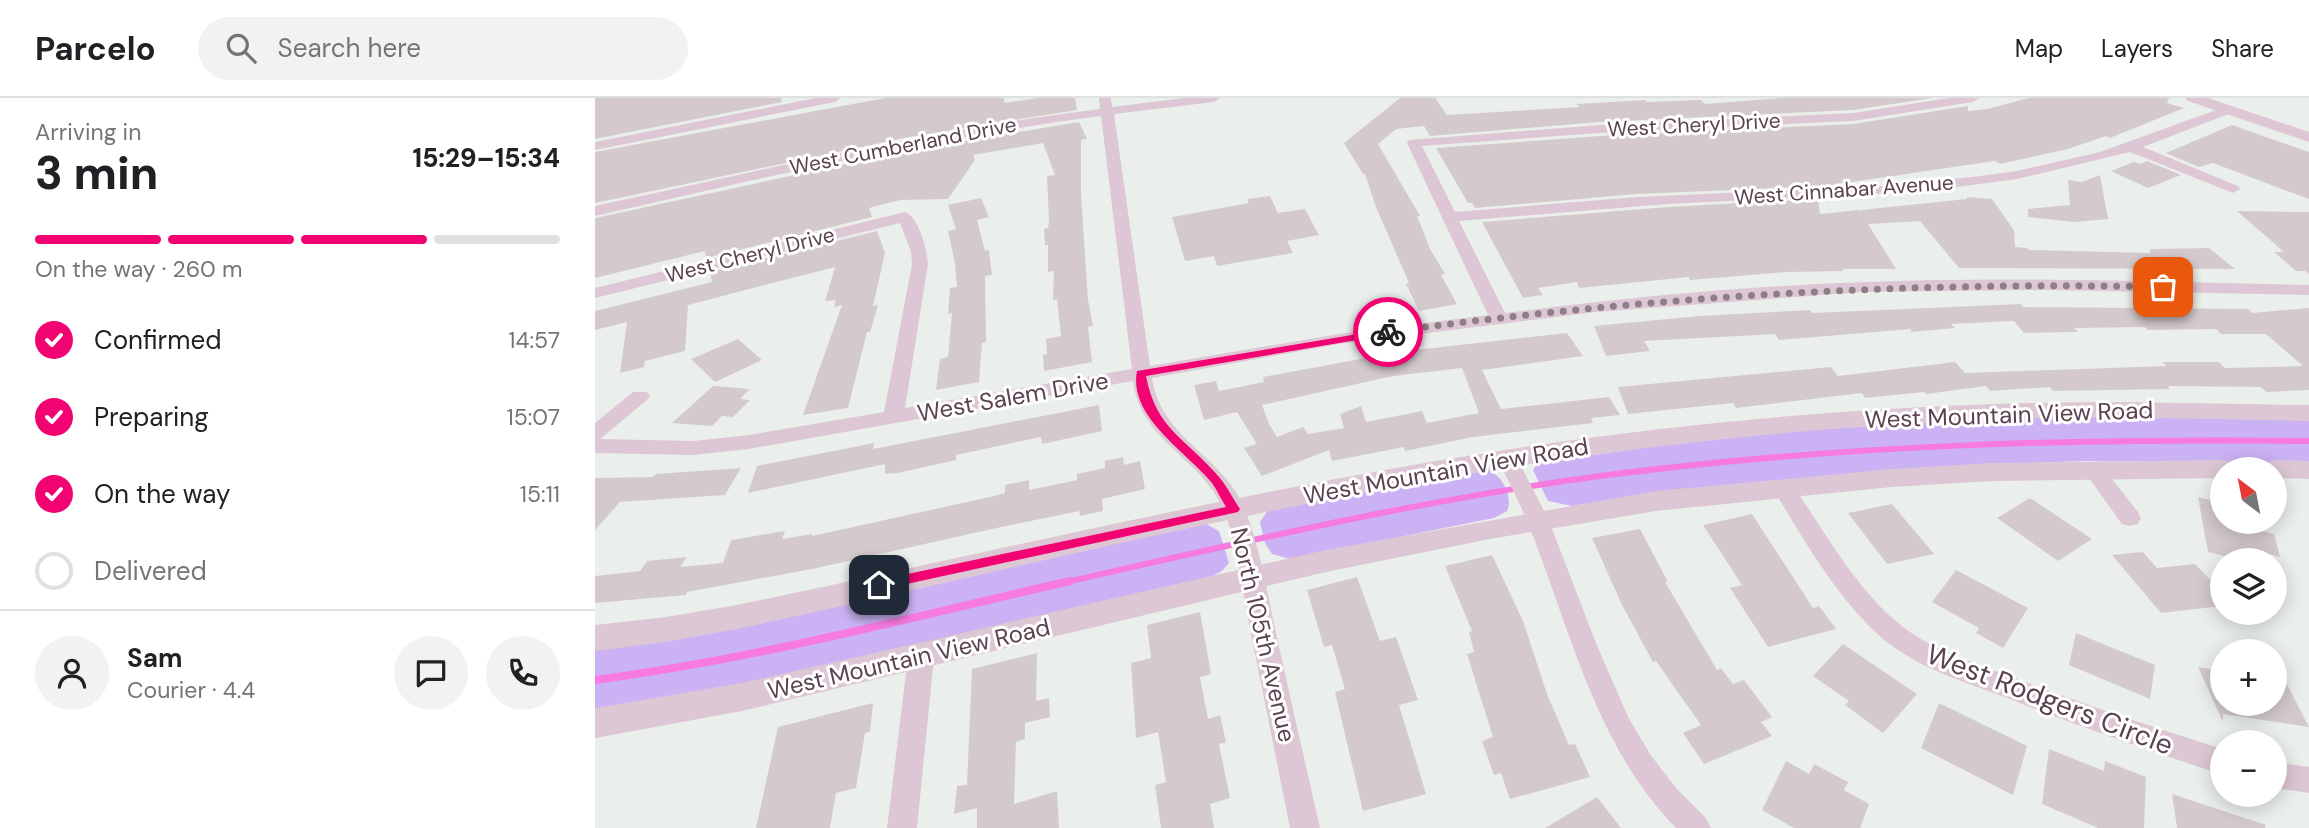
<!DOCTYPE html>
<html lang="en">
<head>
<meta charset="utf-8">
<style>
	:root { --surface:#fff; --page:#f2f2f2; --text:#202124; --muted:#757577; --line:#e0e0e0; --accent:#f10372 }
	body { margin:0; font-family:"DM Sans",sans-serif; background:var(--page); color:var(--text); height:100vh; display:flex; flex-direction:column; font-size:26px; white-space:nowrap }
	* { box-sizing:border-box; margin:0 }
	p { font-size:23px; color:var(--muted) }
	.icon { flex:none; width:38px; height:38px; fill:none; stroke:currentColor; stroke-width:2; stroke-linecap:round; stroke-linejoin:round }
	.map { position:relative; flex:1; overflow:hidden }
	.side { display:flex; flex-direction:column; background:var(--surface); width:595px }
	.side>* { flex:none }
	.needle { width:46px; rotate:328deg }
	.fabs { position:absolute; left:1615px; top:359px; display:grid; gap:14px }
	.fabs a { display:grid; place-items:center; width:77px; height:77px; border-radius:50%; background:var(--surface); box-shadow:0 4px 18px #0003; font-size:35px }
	.pin { position:absolute; display:grid; place-items:center; width:60px; height:60px; color:#fff; margin:-30px; border-radius:14px; box-shadow:0 4px 10px #0006 }
	.courier { position:absolute; display:grid; place-items:center; width:70px; height:70px; margin:-35px; border:5px solid #f10372; border-radius:50%; background:#fff; color:#222; box-shadow:0 2px 9px #0007 }
	.overview em { font-style:normal; font-weight:800 }
	.overview div { display:flex; flex-direction:column-reverse }
	.overview { display:flex; align-items:center; justify-content:space-between; height:119px; padding:0 35px }
	h1 { font-size:46px; font-weight:800; line-height:52px }
	.bar { display:grid; grid-template-columns:repeat(4,1fr); gap:10px 7px; align-content:center; height:84px; padding:0 35px }
	.bar i { height:9px; border-radius:5px; background:var(--line) }
	.bar .selected { background:var(--accent) }
	.bar p { grid-column:span 4 }
	.line { display:flex; align-items:center; gap:18px; padding:0 35px; border-top:2px solid var(--line) }
	.line div { flex:1 }
	.round { display:grid; place-items:center; flex:none; width:74px; height:74px; border-radius:37px; background:var(--page) }
	ol { padding:0 35px; list-style:none }
	li { display:flex; align-items:center; gap:21px; height:77px }
	li p { margin-inline-start:auto }
	li .icon { padding:7px; border-radius:50%; background:var(--accent); color:#fff; stroke-width:4 }
	li:last-child { color:var(--muted) }
	li i { width:38px; height:38px; border:4px solid var(--line); border-radius:50% }
	header { display:flex; align-items:center; gap:42px; box-sizing:border-box; height:98px; padding:0 35px; background:var(--surface); border-bottom:2px solid var(--line) }
	header strong { font-size:33px }
	nav { display:flex; gap:38px; margin-inline-start:auto; font-size:24px }
	.search { width:490px; height:63px; background:var(--page); display:flex; align-items:center; gap:18px; box-sizing:border-box; padding:0 24px; border-radius:38px; color:var(--muted); font-size:26px }
	main { display:flex; flex:1; min-height:0 }
	.map>svg:first-child { display:block }
</style>
</head>
<body>
<header>
<strong>Parcelo</strong>
<div class="search"><svg class="icon" aria-label="search" viewBox="0 0 24 24"><circle cx="10" cy="10" r="6"/><path d="M15 15l6 6"/></svg>Search here</div>
<nav><a>Map</a><a>Layers</a><a>Share</a></nav>
</header>
<main>
<section class="side">
<div class="overview"><div><h1>3 min</h1><p>Arriving in</p></div><em>15:29–15:34</em></div>
<div class="bar"><i class="selected"></i><i class="selected"></i><i class="selected"></i><i></i><p>On the way · 260 m</p></div>
<ol>
<li><svg class="icon" aria-label="check" viewBox="0 0 24 24"><path d="M5 12l5 5 9-10"/></svg>Confirmed<p>14:57</p></li>
<li><svg class="icon" aria-label="check" viewBox="0 0 24 24"><path d="M5 12l5 5 9-10"/></svg>Preparing<p>15:07</p></li>
<li><svg class="icon" aria-label="check" viewBox="0 0 24 24"><path d="M5 12l5 5 9-10"/></svg>On the way<p>15:11</p></li>
<li><i></i>Delivered</li>
</ol>
<div class="line" style="height:126px"><a class="round"><svg class="icon" aria-label="person" viewBox="0 0 24 24"><circle cx="12" cy="8" r="4"/><path d="M4 21q1-7 8-7t8 7"/></svg></a><div><b>Sam</b><p>Courier · 4.4</p></div><a class="round"><svg class="icon" aria-label="chat" viewBox="0 0 24 24"><path d="M4 5h16v11H9l-5 4z"/></svg></a><a class="round"><svg class="icon" aria-label="phone" viewBox="0 0 24 24"><path d="M5 4h4l2 5-3 2q2 4 5 5l2-3 5 2v4C11 20 4 13 5 4z"/></svg></a></div>
</section>
<div class="map">
<svg width="1714" height="730" viewBox="0 0 1714 730">
	<rect width="100%" height="100%" fill="#ebefeb"/>
	<path fill="#cab2f4" d="M1415,319L1714,320V364L1489,363L1359,368L1040,398L977,408L953,403L938,372L942,365L1137,337Z
		M892,371C906,376 919,398 912,413L899,420L695,461L677,456L670,445L665,424L673,412Z
		M611,426L624,433L634,465L627,473L616,479L91,599L0,614V547Z"/>
	<g fill="none" stroke-linecap="round" stroke-linejoin="round">
		<path stroke="#f67ae0" stroke-width="6" d="M467,485C648,444 829,401 1013,377C1246,347 1480,340 1714,343"/>
		<path stroke="#f67ae0" stroke-width="8" d="M0,582C160,561 318,519 475,483"/>
	</g>
	<path fill="#d4cacd" fill-rule="evenodd" d="M0,0H186L187,4L0,41Z
		M290,0H409V5L442,0H480L482,12L314,39L0,105V54Z
		M805,0H840L852,17L984,9L982,6L1050,2L1052,4L1106,2L1110,6L1186,0H1337L1258,12L1005,24L835,38L829,28L801,31L783,46L825,118H822L835,151L850,176L846,177L862,206L824,213L811,186L814,185L781,109L770,76H768L749,45Z
		M1434,0H1574L1572,5L1589,10L1515,40L1511,38L1473,51L1405,66L1400,63L1229,88L1042,96L880,110L877,105H873L841,50L1005,38L1258,26L1373,8V13L1392,11Z
		M484,24L492,41L486,42V96L493,202L498,228L493,229L497,264L449,273L448,257L452,256L451,241L466,238L462,201L458,202L459,173L453,174V147H450L449,131L453,130L454,123L452,78L460,77L448,45L378,57L380,62L353,101L305,102L274,110L277,119L111,160L110,153L0,180V120L316,52Z
		M1637,27L1714,54V101L1618,65L1604,69L1571,55Z
		M1552,63L1586,77L1553,90L1516,73L1539,64L1545,66Z
		M1505,77L1513,121L1479,124L1433,119V111L1475,107L1473,82L1487,84Z
		M675,98L683,115L710,111L724,137L692,143L698,155L622,168L619,158L590,163L577,119L654,105L652,101Z
		M1372,99L1397,101L1419,132L1420,149L1432,150L1433,152L1555,155V151L1614,150L1640,171L1364,170L1325,123L1273,126L1301,171H1247L1249,173L1192,174L1095,182L1094,179L984,190L982,184L943,190L948,197L928,200L887,124L1073,109L1223,101L1225,116L1264,112L1266,114V112L1372,101Z
		M386,100L394,119L382,122L390,153L394,152L397,177L390,178L391,244L387,245L384,284L341,292L345,261L353,259L357,215L353,216L355,190L362,189L360,165L353,133L361,131L353,107Z
		M1642,113L1714,114V176L1710,173H1701L1679,154H1689Z
		M282,133L290,155L278,208L283,207L275,234H272L253,310L208,317L247,207L239,209L241,202L230,203L240,169L93,207L90,253L50,263L49,269L25,275L32,224L0,232V213L117,184L115,174Z
		M1426,206L1428,209L1653,211L1657,215L1714,210V292L1671,294L1666,289L1573,288L1575,291L1458,293L1455,289L1395,293L1391,288L1331,296L1329,294L1270,300L1267,295L1141,310L1138,305L1033,316L1023,289L1236,269L1243,278L1360,264L1370,275L1571,268L1568,264H1624L1630,270L1708,268L1671,236H1626L1621,231L1553,232L1550,229L1479,230L1483,234L1429,235L1419,223L1356,226L1360,230L1316,234V231L1184,242L1180,236L1049,243L1055,253L1011,258L999,228L1105,218L1215,212L1217,215Z
		M972,235L988,258L887,272L906,311L1014,299L1025,317L996,320L998,325L878,339L810,353L809,349L737,363L734,352L667,378L649,350L662,346L642,314L609,322L599,287L621,283L624,293L669,284L668,279L803,254ZM867,270L884,315L832,325L827,313L771,324L766,308L745,316L749,330L713,336L708,329L682,339L674,326L667,307L798,278Z
		M143,241L167,262L120,284L96,261Z
		M118,288L155,291L145,301L155,302L138,319L127,318L117,328L77,325Z
		M504,307L507,333L447,346L446,339L361,357V362L303,375L290,376V366L153,395L162,368L279,345L278,351Z
		M528,359L529,367L545,363L550,391L507,401L508,413L485,418L484,413L397,431L222,470L92,494L91,497L0,505V478L45,473L52,463L92,459L85,469L128,465L136,442L190,433L187,441L217,436V438L399,398L410,395V387L434,382V392L482,382V376L510,370V363Z
		M146,370L130,397L25,404L0,432V380L58,379L61,376Z
		M1603,399L1628,405V424H1658L1660,431L1679,436L1685,459L1658,452L1661,462H1645L1613,454Z
		M1435,400L1497,441L1463,463L1402,420Z
		M1297,406L1339,456L1292,466L1253,415Z
		M1157,416L1218,510L1224,508L1241,531L1173,549L1135,490L1147,487L1108,427Z
		M1045,431L1073,484H1070L1122,572L1126,570L1138,586L1149,582L1177,619L1166,624L1177,638L1109,666L1088,635L1106,627L1061,563L1058,564L1027,507L997,440Z
		M1548,454L1562,470L1600,466L1628,495V508L1566,515L1517,457Z
		M897,457L928,523L952,596L974,647L980,646L995,679L915,701L906,675L899,677L887,643L898,639L872,556L879,554L874,534L877,533L850,468Z
		M1361,472L1433,510L1408,550L1381,535L1384,530L1337,504Z
		M762,479L785,543L801,539L823,602L804,607L831,696L768,713L740,594L750,591L737,547L729,549L712,492Z
		M605,514L616,576L605,579L613,621L625,617L631,644L624,646L635,700L615,706L619,730H566L560,687L571,684L563,634L541,640L536,565L556,560L552,527Z
		M1481,535L1560,567L1555,601L1474,567Z
		M1248,546L1322,596L1288,635L1250,607L1254,603L1218,578Z
		M442,555L441,603L454,600L455,619L430,625V641L421,644L419,706L462,693L464,730H382V710L359,716L362,688L372,687L377,571Z
		M1680,563L1714,629L1628,616V624L1603,569L1628,573V606H1680Z
		M278,605L275,634L270,635L261,690L241,695L235,730H161L183,629Z
		M1344,605L1432,648L1418,697L1326,650Z
		M1454,651L1509,673L1510,663L1551,679L1549,730H1503L1447,706Z
		M1191,663L1214,676L1219,666L1253,684L1249,692L1274,706L1265,730H1199L1167,712Z
		M1577,696L1671,727L1670,730H1582Z
		M1002,699L1026,730H950Z"/>
	<g fill="none" stroke-linecap="round" stroke-linejoin="round">
		<path fill="#dec7d4" fill-rule="evenodd" d="M221,0H246L240,4L0,52V44Z
			M504,0H516L517,9L589,0H625L619,4L519,16L555,268L744,236L893,217L812,45L814,42L1005,27L1258,15L1354,0H1384L1378,4L1258,23L1005,35L827,48L860,114L1042,99L1286,88L1377,79L1422,73L1505,54L1632,8L1638,12L1636,15L1548,49L1643,88L1645,91L1638,95L1535,54L1422,81L1332,93L1073,106L864,123L910,215C1029,200 1149,188 1269,184C1417,178 1566,184 1714,187V197L1450,192L1268,194L1001,214L744,246L557,280C566,342 629,357 650,412C665,450 672,492 680,531C695,598 710,664 725,730H695C681,660 667,590 653,521C647,488 641,441 628,411C607,360 546,344 538,283L154,351L98,357L0,355V325L38,294H52L55,298L52,302L5,341L98,343L154,337L289,314L317,166L316,154L305,125L0,200V190L310,114C324,119 332,152 333,166L310,310L537,271L506,18C335,40 168,80 0,118V108C168,72 335,32 505,11Z
			M912,353L919,355L922,360L954,423L1001,545L1033,619L1055,656L1081,690L1111,720L1116,730H1081C999,646 975,529 932,423C923,401 912,381 902,360L905,355Z
			M1498,364L1505,366L1543,414L1546,420L1543,426L1535,428L1527,426L1491,376L1487,371L1491,366Z
			M1189,383L1197,386C1230,434 1261,492 1308,529C1341,554 1382,566 1420,580C1488,606 1558,629 1628,651V677C1553,652 1480,627 1407,598C1367,583 1321,569 1288,541C1242,501 1209,442 1178,391L1181,386Z
			M326,548L335,551L339,559L322,730H292L313,559L317,551Z
			M1680,664L1714,669V695L1680,690Z"/>
		<path fill="#dec7d4" fill-rule="evenodd" d="M1590,0H1613L1714,34V44L1593,3Z
			M1529,304L1714,307V323C1615,321 1517,318 1418,321C1282,325 1147,337 1012,355C718,394 431,469 142,531L71,544L0,553V527L71,519L142,507C377,458 611,402 847,362C1072,324 1300,304 1529,304Z
			M1628,362L1637,365L1641,371H1628V380L1397,383L1297,389L1061,413L895,441L731,474L147,613L0,640V610L147,585L731,452L1061,393L1297,371L1397,365Z
			M1680,362L1714,363V381L1680,380V371H1667L1671,365Z"/>
	</g>
	<path fill="#f10372" d="M793,231L797,232V236L551,278C561,332 592,341 624,379C632,388 638,401 645,411L643,414L284,492L277,487L284,482L631,409C626,401 622,392 617,385C592,354 533,319 542,273Z"/>
	<g fill="none" stroke-linecap="round" stroke-linejoin="round">
		<path stroke="#8d7f86" stroke-width="7" stroke-dasharray="0 12.6" d="M793,234C1051,199 1308,183 1568,189"/>
	</g>
	<g text-anchor="middle" stroke-width="6" stroke-linejoin="round" paint-order="stroke">
		<g font-size="21" fill="#5b4250" stroke="#fff">
			<text transform="translate(1099 27) rotate(-3)" y="7">West Cheryl Drive</text>
			<text transform="translate(308 48) rotate(-11)" y="7">West Cumberland Drive</text>
			<text transform="translate(1249 92) rotate(-4)" y="7">West Cinnabar Avenue</text>
			<text transform="translate(155 157) rotate(-14)" y="7">West Cheryl Drive</text>
		</g>
		<g font-size="24" fill="#5b4250" stroke="#fff">
			<text transform="translate(418 299) rotate(-10)" y="8">West Salem Drive</text>
			<text transform="translate(1414 317) rotate(-2)" y="8">West Mountain View Road</text>
			<text transform="translate(851 373) rotate(-10)" y="8">West Mountain View Road</text>
			<text transform="translate(668 537) rotate(77)" y="8">North 105th Avenue</text>
			<text transform="translate(314 561) rotate(-13)" y="8">West Mountain View Road</text>
		</g>
		<g font-size="28" fill="#5b4250" stroke="#fff">
			<text transform="translate(1455 601) rotate(21)" y="10">West Rodgers Circle</text>
		</g>
	</g>
</svg>
<div class="fabs">
<a><svg class="needle" viewBox="-14 -14 28 28"><path d="M0-13l5 13h-10z" fill="#e53935"/><path d="M0 13l5-13h-10z" fill="#757577"/></svg></a>
<a><svg class="icon" aria-label="layers" viewBox="0 0 24 24"><path d="M12 4l9 5-9 5-9-5zM3 14l9 5 9-5"/></svg></a>
<a>+</a>
<a>−</a>
</div>
<div class="pin" style="left:1568px;top:189px;background:#ea580c"><svg class="icon" aria-label="bag" viewBox="0 0 24 24"><path d="M5 8h14l-1 12H6zM9 8a3 3 0 0 1 6 0"/></svg></div>
<div class="pin" style="left:284px;top:487px;background:#1f2937"><svg class="icon" aria-label="home" viewBox="0 0 24 24"><path d="M3 11l9-7 9 7M6 9v11h12V9"/></svg></div>
<div class="courier" style="left:793px;top:234px"><svg class="icon" aria-label="bike" viewBox="0 0 24 24"><circle cx="6" cy="16" r="4"/><circle cx="18" cy="16" r="4"/><path d="M6 16l4-8h5l3 8M10 8l3 8H6M13 5h3"/></svg></div>
</div>
</main>
</body>
</html>
